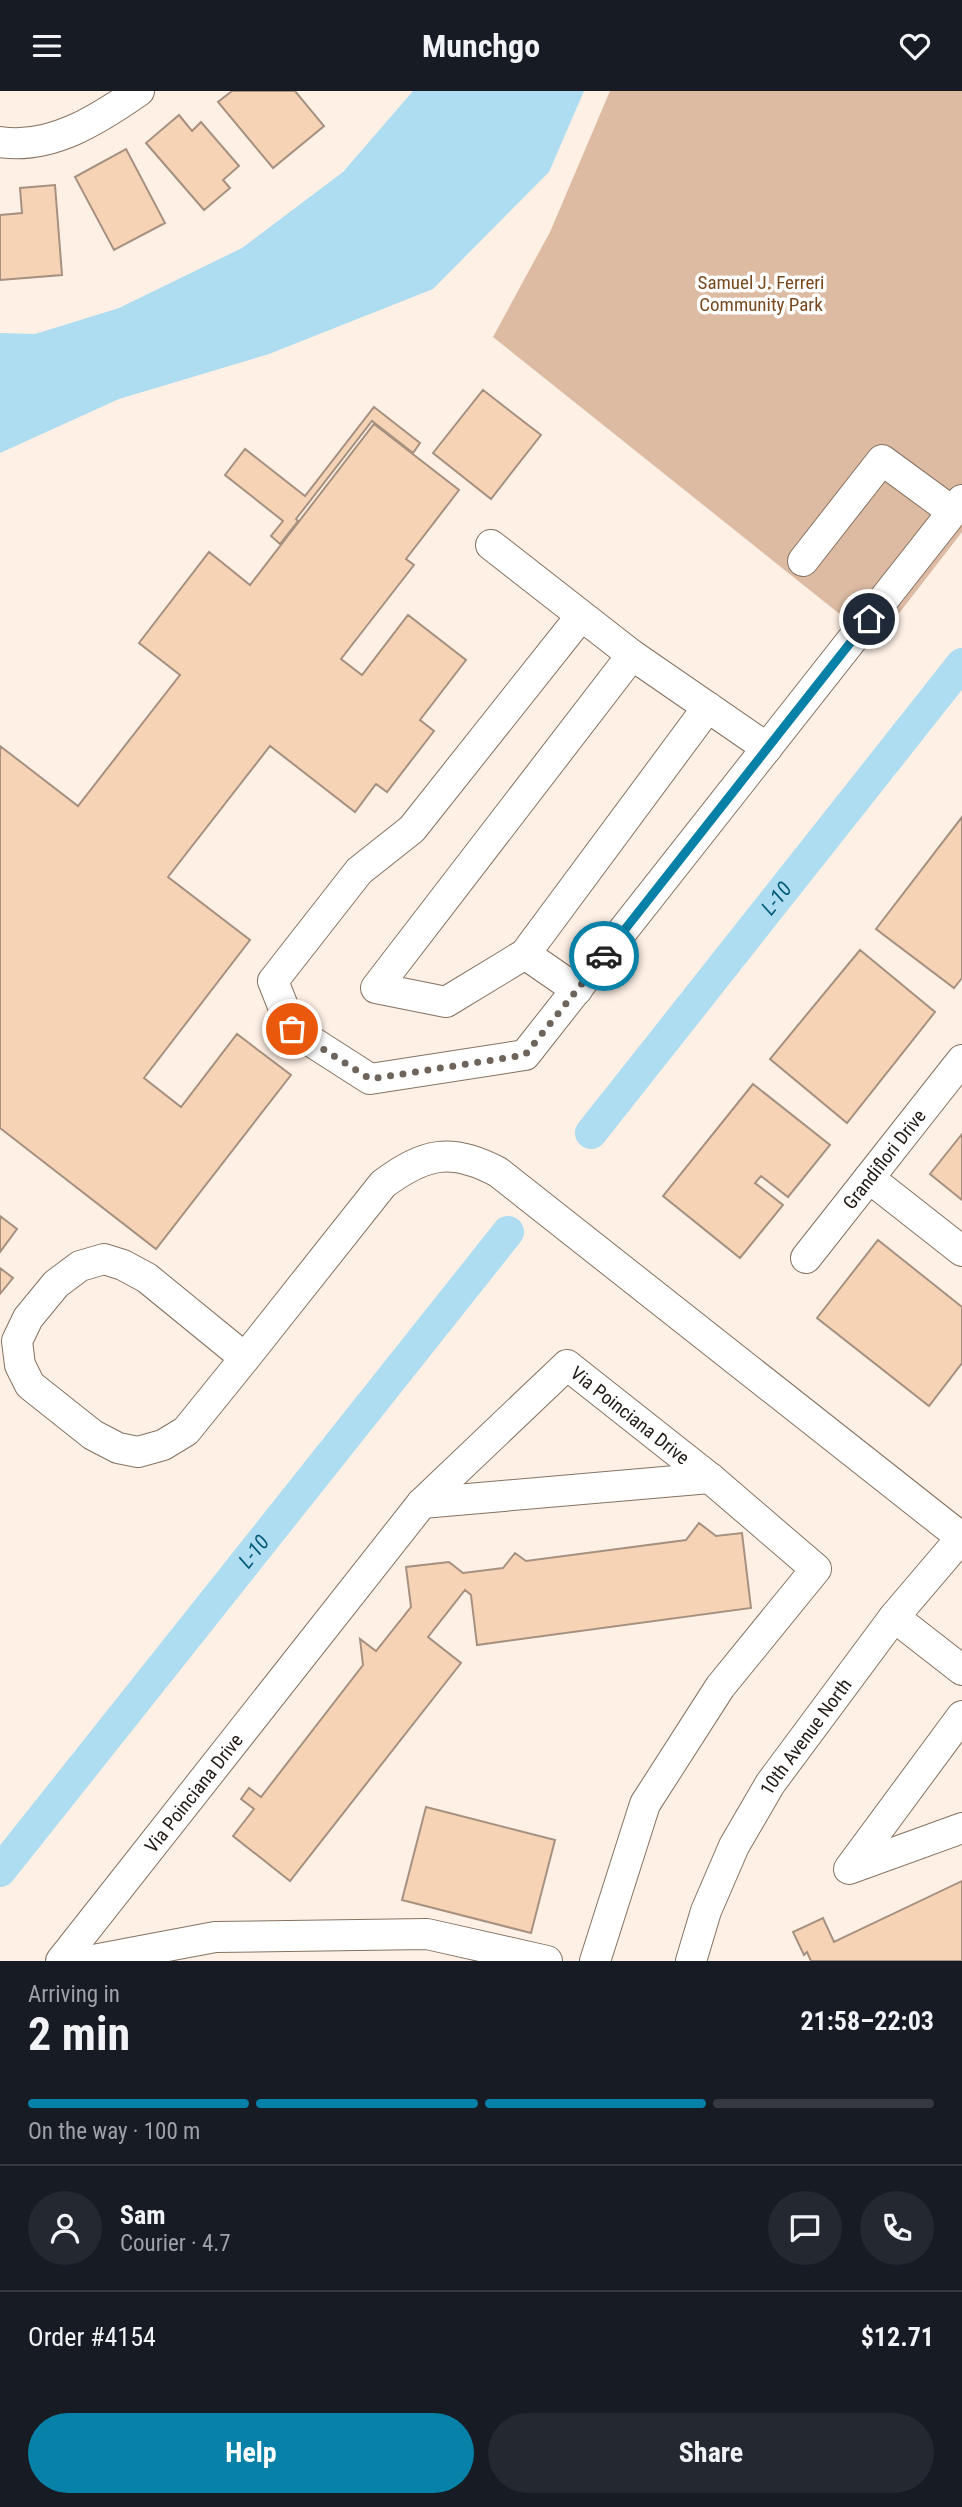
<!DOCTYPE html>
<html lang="en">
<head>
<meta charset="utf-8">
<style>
	:root { --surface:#171b24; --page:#242831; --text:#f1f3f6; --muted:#9ea1a6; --line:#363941; --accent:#0781a7 }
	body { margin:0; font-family:"Roboto Condensed",sans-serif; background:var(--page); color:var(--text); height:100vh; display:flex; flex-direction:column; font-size:26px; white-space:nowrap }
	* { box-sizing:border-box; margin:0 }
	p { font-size:23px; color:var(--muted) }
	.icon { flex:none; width:38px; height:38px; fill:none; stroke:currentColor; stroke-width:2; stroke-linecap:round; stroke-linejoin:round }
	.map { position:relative; height:1870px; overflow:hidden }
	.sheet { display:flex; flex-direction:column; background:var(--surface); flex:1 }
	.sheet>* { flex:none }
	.pin { position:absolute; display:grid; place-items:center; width:60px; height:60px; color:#fff; margin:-30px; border:4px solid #fff; border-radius:50%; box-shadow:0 2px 7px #0007 }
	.courier { position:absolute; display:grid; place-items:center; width:70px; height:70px; margin:-35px; border:5px solid #0781a7; border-radius:50%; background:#fff; color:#222; box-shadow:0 2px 9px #0007 }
	.summary em { font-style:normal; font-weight:700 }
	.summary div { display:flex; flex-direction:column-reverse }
	.summary { display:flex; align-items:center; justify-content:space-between; height:119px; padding:0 28px }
	h1 { font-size:46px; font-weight:700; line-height:52px }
	.bar { display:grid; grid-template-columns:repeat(4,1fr); gap:10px 7px; align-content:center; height:84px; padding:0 28px }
	.bar i { height:9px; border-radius:5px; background:var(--line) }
	.bar .active { background:var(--accent) }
	.bar p { grid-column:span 4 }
	.line { display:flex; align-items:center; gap:18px; padding:0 28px; border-top:2px solid var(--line) }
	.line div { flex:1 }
	.round { display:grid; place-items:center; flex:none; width:74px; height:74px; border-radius:37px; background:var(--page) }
	.cta { display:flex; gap:14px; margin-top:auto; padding:14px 28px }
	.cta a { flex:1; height:80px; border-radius:42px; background:var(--accent); color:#fff; font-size:28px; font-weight:700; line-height:80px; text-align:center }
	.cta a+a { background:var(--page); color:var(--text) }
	header { display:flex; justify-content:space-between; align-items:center; height:91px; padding:0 28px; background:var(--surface); font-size:32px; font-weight:700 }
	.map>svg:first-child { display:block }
</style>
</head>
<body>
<header><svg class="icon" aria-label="menu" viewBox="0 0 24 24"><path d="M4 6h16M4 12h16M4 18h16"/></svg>Munchgo<svg class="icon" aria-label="heart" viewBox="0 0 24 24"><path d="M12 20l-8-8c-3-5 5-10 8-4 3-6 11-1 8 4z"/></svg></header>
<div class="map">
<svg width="962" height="1870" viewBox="0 0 962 1870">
	<rect width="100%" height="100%" fill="#fef0e5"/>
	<path fill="#dcbba2" d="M610,0H962V441L876,552L493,246L550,141Z"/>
	<path fill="#aedcf1" d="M413,0H584L549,81L433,198L269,263L119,308L0,362V242L35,243L119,217L242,157L343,81Z"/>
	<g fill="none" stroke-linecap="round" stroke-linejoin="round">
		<g stroke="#aedcf1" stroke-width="32">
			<path id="s1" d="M591,1042L962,573"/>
			<path id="s2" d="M0,1780L508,1141"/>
		</g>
	</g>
	<path fill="#f7d3b6" stroke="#a69180" stroke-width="2" d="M232,0H295L324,35L273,77L218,11Z
		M179,24L192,40L201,31L239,75L223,89L230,97L204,119L146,52Z
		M126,58L165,132L114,159L75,86Z
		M55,94L62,184L0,189V124L22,122L20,97Z
		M483,299L541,344L491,408L433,362Z
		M374,316L420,352L413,362L372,330L296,428L298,430L280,453L271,445L283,430L225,384L245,358L305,405Z
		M374,333L459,399L406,468L414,474L341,568L362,584L408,524L466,569L420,629L434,640L387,701L376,693L355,721L270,655L168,786L250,849L144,987L181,1016L237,943L291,984L156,1158L0,1037V655L78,715L180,584L139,552L209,461L250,494Z
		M962,726V887L954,897L876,838Z
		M860,859L935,921L847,1032L770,968Z
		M753,993L830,1054L788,1106L761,1085L755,1092L783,1114L740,1167L663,1105Z
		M962,1043V1109L930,1083Z
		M0,1125L17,1138L0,1161Z
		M878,1149L962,1216V1272L929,1315L817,1227Z
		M0,1177L13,1187L0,1203Z
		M699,1432L716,1445L742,1442L751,1517L477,1554L471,1504L465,1499L428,1546L461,1572L290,1790L233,1745L254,1718L241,1708L249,1697L261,1706L363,1574L360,1548L376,1560L411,1516L406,1476L449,1471L463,1482L503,1477L515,1462L526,1470L686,1449Z
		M426,1716L555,1749L531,1842L402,1809Z
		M962,1790V1870H811L807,1861L804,1864L793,1841L823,1827L834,1851Z"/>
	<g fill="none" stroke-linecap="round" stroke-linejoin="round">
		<g stroke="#867261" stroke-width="32">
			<g id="minor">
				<path d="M0,51C51,59 99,28 139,0"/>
				<path d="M491,454L632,564"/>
				<path d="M803,470L882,369L953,421"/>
				<path d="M581,525L412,738L359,780L273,890L292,938L370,988L525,964L962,409"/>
				<path d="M525,863L708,616"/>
				<path d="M577,899L525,863L446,911L376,897L632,564L767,657"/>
				<path d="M869,1087L962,1160"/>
				<path id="s3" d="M806,1167L962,969"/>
				<path d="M245,1267L147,1187L123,1174L104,1168L80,1175L56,1193L28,1227L17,1250L20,1274L30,1294L93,1344L118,1357L138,1361L163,1354L186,1340L245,1267L383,1093C425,1062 451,1056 498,1081L962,1447"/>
				<path d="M422,1412L710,1387"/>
				<path d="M894,1526L962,1579"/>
				<path d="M962,1625L849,1778L962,1737"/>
				<path id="s4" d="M61,1870L422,1412L567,1274L710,1387L816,1478L720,1596L645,1713L595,1870"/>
				<path d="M88,1870L215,1846L427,1843L547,1870"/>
				<path id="s5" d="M691,1870L706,1820L734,1755L770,1693L894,1526L962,1446"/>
			</g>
		</g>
		<use href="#minor" stroke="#fff" stroke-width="30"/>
	</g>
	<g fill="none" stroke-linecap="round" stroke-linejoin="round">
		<path stroke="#6e645c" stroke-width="7" stroke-dasharray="0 12.6" d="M292,938L370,988L525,964L604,865"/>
		<path stroke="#0781a7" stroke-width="9" d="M604,865L869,528"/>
	</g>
	<g text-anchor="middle" stroke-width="7" stroke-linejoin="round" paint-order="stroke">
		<g font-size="19" fill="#78491e" stroke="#fff">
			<text x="761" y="198">Samuel J. Ferreri<tspan x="761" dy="22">Community Park</tspan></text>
		</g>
		<g font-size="19" fill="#211913" stroke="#fff">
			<text dy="7" stroke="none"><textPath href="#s3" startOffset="126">Grandiflori Drive</textPath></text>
			<text dy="7" stroke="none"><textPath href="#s4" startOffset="864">Via Poinciana Drive</textPath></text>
			<text dy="7" stroke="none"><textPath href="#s5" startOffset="254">10th Avenue North</textPath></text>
			<text dy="7" stroke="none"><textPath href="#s4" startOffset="214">Via Poinciana Drive</textPath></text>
		</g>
		<g font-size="21" font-style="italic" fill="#035c79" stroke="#fff">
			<text dy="7" stroke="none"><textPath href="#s1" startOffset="299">L-10</textPath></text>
			<text dy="7" stroke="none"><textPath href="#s2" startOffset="408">L-10</textPath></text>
		</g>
	</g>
</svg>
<div class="pin" style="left:292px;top:938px;background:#ea580c"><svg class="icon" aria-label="bag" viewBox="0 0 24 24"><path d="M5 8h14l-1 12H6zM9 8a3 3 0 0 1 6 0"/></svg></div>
<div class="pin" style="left:869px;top:528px;background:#1f2937"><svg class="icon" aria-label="home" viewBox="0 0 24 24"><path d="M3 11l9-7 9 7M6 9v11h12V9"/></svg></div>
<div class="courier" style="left:604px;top:865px"><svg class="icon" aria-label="car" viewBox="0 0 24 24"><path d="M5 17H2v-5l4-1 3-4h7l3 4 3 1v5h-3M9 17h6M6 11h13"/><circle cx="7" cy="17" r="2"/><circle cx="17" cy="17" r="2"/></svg></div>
</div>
<section class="sheet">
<div class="summary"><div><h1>2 min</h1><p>Arriving in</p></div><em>21:58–22:03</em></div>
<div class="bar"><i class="active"></i><i class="active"></i><i class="active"></i><i></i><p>On the way · 100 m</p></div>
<div class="line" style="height:126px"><a class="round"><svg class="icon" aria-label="person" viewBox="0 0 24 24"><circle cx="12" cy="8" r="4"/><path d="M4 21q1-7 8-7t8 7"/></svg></a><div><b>Sam</b><p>Courier · 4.7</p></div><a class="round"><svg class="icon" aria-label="chat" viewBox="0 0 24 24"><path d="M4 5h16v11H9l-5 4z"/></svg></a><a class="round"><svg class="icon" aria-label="phone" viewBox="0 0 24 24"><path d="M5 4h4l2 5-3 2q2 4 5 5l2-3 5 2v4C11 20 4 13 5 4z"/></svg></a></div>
<div class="line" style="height:91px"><div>Order #4154</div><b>$12.71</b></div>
<div class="cta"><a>Help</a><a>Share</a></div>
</section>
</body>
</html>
